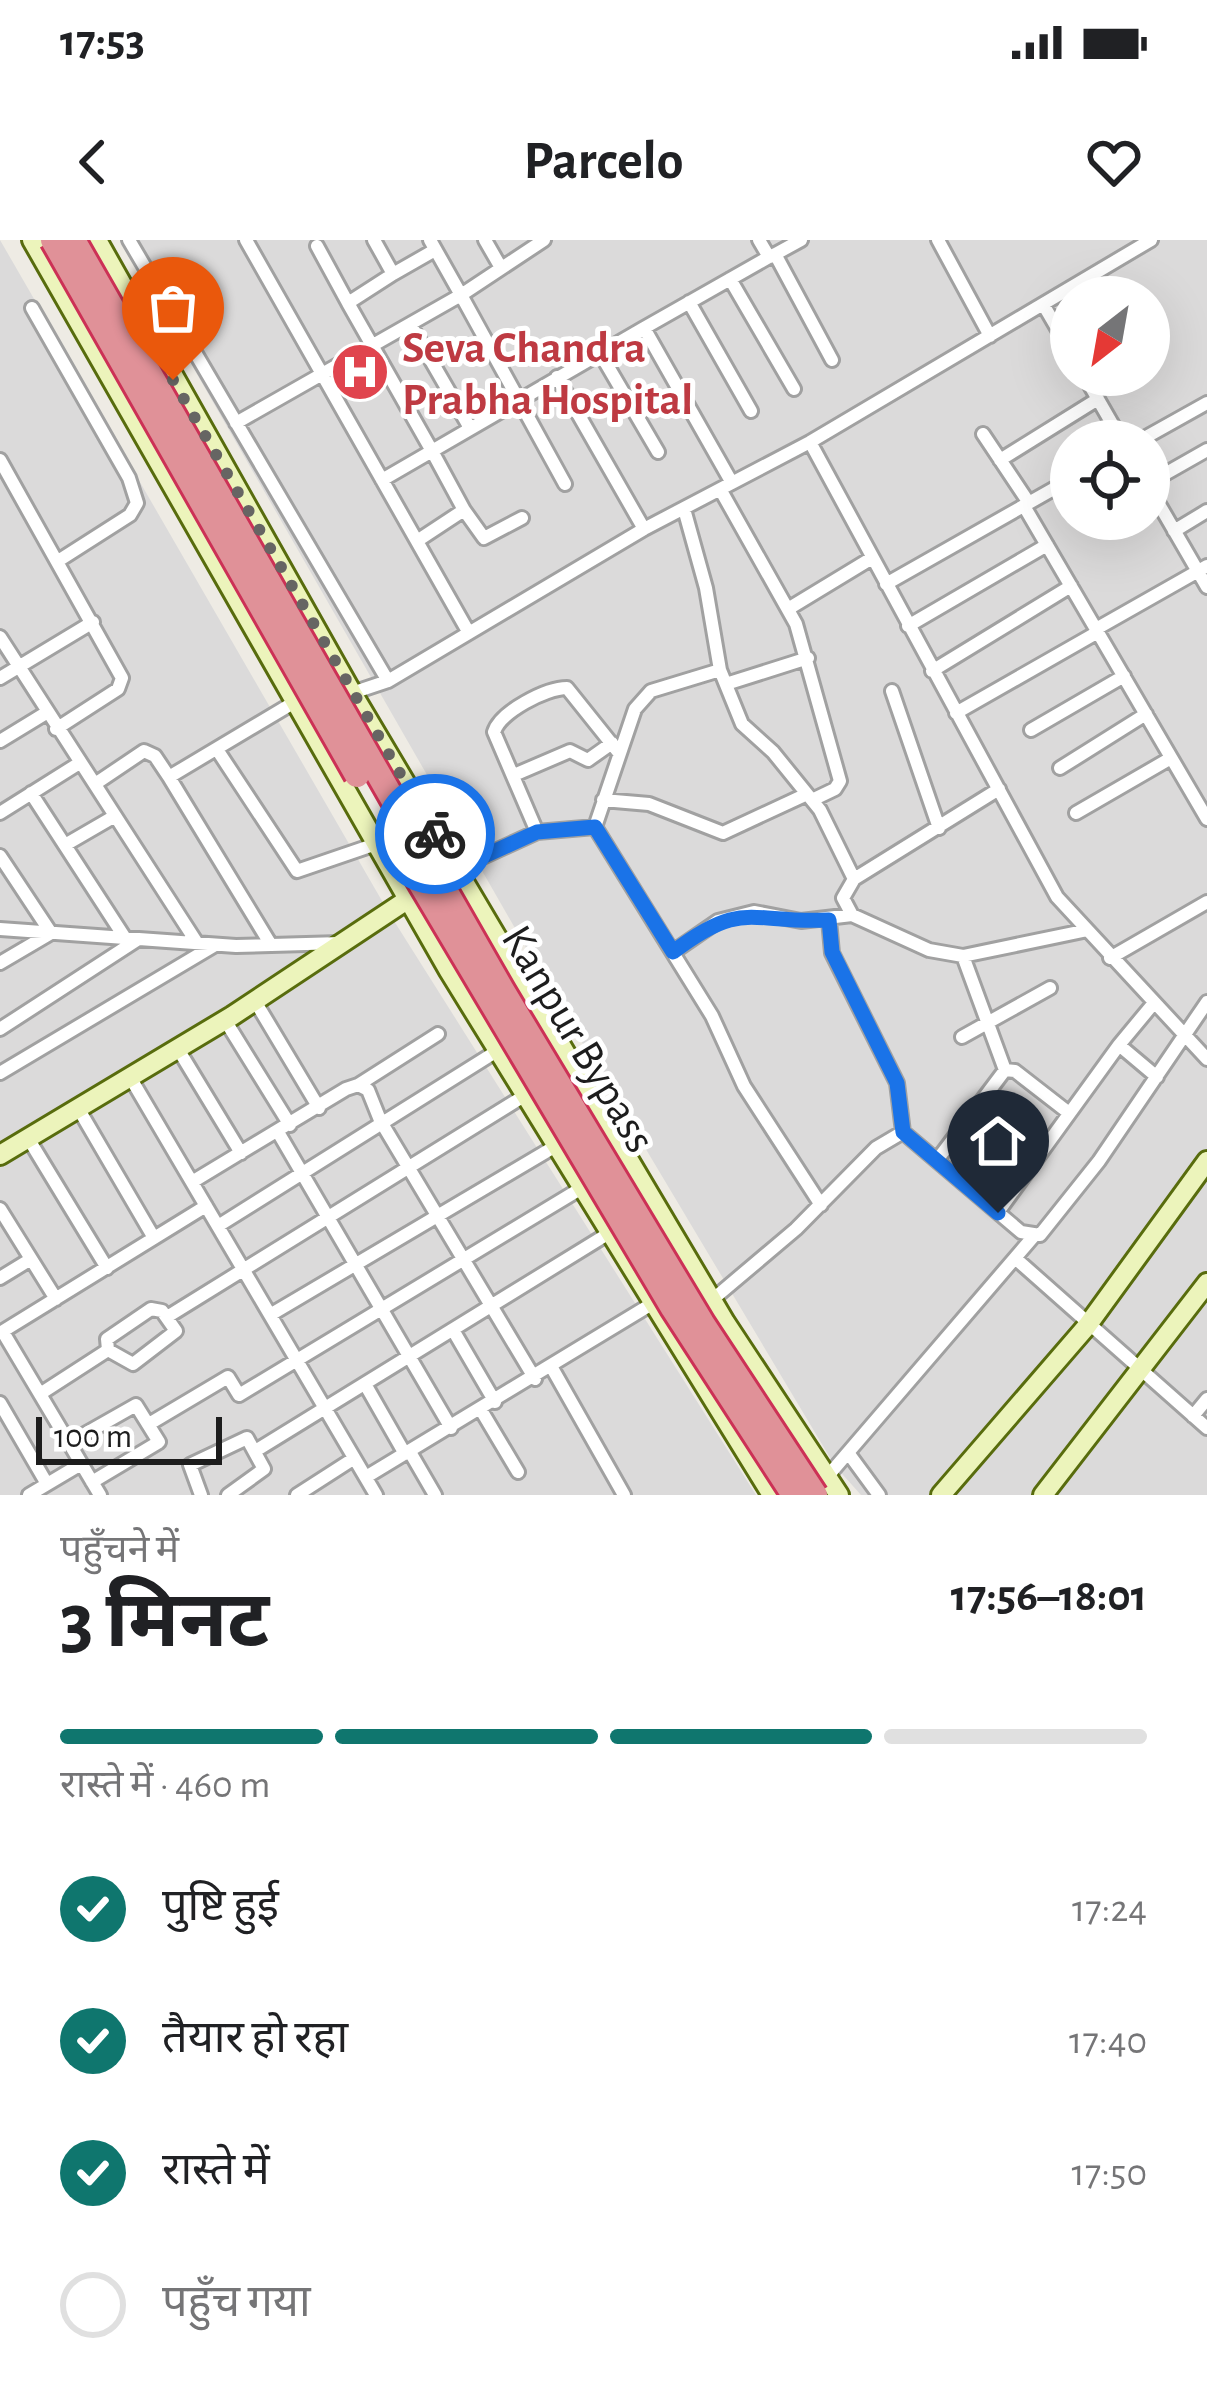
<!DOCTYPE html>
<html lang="hi">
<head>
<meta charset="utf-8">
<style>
	:root { --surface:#fff; --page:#f2f2f2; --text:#202124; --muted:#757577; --line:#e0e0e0; --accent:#0f766e }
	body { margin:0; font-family:"Alegreya Sans","Noto Sans Devanagari",sans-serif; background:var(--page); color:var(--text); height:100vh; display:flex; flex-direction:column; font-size:45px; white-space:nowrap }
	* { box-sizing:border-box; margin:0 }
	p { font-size:39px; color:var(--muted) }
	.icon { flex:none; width:66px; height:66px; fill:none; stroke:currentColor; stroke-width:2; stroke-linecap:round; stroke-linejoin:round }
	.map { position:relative; height:1255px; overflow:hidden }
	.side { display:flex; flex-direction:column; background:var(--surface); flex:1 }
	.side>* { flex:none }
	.needle { width:78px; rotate:211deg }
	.buttons { position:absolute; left:1050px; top:36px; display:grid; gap:24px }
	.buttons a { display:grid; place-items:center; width:120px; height:120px; border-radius:50%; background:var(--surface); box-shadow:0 12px 48px #0002; font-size:60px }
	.scale { position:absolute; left:36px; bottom:30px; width:186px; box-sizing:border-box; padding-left:12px; border:6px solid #1d1d1d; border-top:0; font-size:33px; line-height:42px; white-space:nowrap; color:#1d1d1d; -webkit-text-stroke:9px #fff; paint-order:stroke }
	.pin { position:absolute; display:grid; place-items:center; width:102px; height:102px; color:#fff; margin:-123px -51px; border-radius:50% 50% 50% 0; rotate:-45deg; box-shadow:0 0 12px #0007 }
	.pin .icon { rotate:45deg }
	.courier { position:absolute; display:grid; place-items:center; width:120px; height:120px; margin:-60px; border:9px solid #1a73e8; border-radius:50%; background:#fff; color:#222; box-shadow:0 3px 15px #0007 }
	.summary em { font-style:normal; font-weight:700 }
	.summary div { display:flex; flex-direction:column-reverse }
	.summary { display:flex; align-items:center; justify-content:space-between; height:204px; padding:0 60px }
	h1 { font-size:78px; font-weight:700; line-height:90px }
	.bar { display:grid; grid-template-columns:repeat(4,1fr); gap:18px 12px; align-content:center; height:144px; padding:0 60px }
	.bar i { height:15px; border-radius:9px; background:var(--line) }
	.bar .on { background:var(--accent) }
	.bar p { grid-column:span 4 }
	ol { padding:0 60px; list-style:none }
	li { display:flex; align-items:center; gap:36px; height:132px }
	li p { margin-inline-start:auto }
	li .icon { padding:12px; border-radius:50%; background:var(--accent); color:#fff; stroke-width:4 }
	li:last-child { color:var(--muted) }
	li i { width:66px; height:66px; border:6px solid var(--line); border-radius:50% }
	.status { display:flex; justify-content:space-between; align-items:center; height:84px; padding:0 60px; background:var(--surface); direction:ltr }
	.status svg { height:33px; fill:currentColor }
	header { display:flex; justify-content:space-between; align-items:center; height:156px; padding:0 60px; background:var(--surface); font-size:54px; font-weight:700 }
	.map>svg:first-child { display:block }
</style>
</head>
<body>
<div class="status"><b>17:53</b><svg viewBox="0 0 49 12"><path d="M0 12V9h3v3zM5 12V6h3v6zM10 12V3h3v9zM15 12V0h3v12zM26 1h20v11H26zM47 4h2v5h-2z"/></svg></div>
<header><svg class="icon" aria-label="back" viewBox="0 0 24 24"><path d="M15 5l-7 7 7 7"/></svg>Parcelo<svg class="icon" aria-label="heart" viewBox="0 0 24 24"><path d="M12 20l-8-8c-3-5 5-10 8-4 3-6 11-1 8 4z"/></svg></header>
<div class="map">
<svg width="1207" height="1255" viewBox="0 0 1207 1255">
	<rect width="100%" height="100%" fill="#eeebe4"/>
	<path fill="#dbdada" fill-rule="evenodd" d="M0,0L389,673L756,1255H0Z
		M120,0H1207V1255H861L835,1226L539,730ZM1071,57H1149V135H1071ZM1071,201H1149V279H1071Z"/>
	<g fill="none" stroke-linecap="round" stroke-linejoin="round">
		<g stroke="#a1a1a1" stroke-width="18">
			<path id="street" d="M129,0L388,441
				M246,0L469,393
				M374,0L393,34L348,63L432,211L644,88L732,243
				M430,0L461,55L544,0
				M485,0L500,26
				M938,0L990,96
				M317,6L348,63
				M775,14L832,120
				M770,17L801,0
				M393,34L435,10
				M730,39L794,149
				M689,62L751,171
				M1043,64L1071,112
				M32,68L129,238L137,263L130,275L58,321
				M410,84L470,188
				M644,88L769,17L759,0
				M600,113L658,212
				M1084,135L1122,201
				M557,137L644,289
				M236,183L461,55L565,244
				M983,194L1029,263
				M1139,201L1207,163
				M810,202L1057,657L1207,819
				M0,220L122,438L118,449L56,489
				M1000,220L1098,159
				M382,240L432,211L464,270
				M1149,243L1207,210
				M1149,247L1207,347
				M720,249L796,384L840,541L835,549L812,560
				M1024,266L1207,579
				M684,269L706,348L720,430L742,484L773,512L820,570L854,639
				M1174,291L1207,271
				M417,301L464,270L484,298L522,278
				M886,344L1071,239
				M788,369L872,318
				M908,386L1047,305
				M1096,389L1207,326
				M0,397L197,703
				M932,431L1071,346
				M0,438L93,382
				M726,444L808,418
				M892,451L939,588
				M352,453L388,441L644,289L810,202L1151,0
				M956,473L1098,392
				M1031,490L1124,436
				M0,501L46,473
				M218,511L297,631L376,604
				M1060,528L1146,474
				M514,535L570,511L588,520L612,503
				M169,537L271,705
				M95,544L144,511L155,516L169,537L293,463
				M31,553L125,698
				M603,560L649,564L723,593L807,554
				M0,573L78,524
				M1076,573L1171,518
				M595,587L635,469L651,451L720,430
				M537,592L494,492C500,472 546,448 567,448L619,513
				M65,605L115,576
				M0,616L51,693L0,723
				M456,629L537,592L595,587L712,776L744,846L821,965
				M852,675L843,658L854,639L999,549
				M829,680L832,713L897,843L903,892
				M0,689L236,706L341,703
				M673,712L718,681L754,672L801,681L852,675L929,710L963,716L1083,691
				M963,716L1005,830
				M1110,718L1207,662
				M255,761L319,868
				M225,780L290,885
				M0,789L137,700
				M962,797L1050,748
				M1119,805L1153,764
				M178,809L241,913
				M0,833L215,705
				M130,837L376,1255
				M358,845L438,794
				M78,868L154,998
				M278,892L451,1188
				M28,898L107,1028
				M938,919L1005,830L1015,831L1069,873
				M192,942L346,849L358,845L368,850L380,880L535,1139
				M0,969L56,1059
				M998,972L1119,805L1157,837
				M218,986L497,811
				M1015,1018L1207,1188
				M0,1038L31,1019
				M712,1060L796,989L876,908L903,892L1021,992L1040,995L1099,921L1207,762
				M270,1075L554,907
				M167,1077L524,856
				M453,1090L495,1162
				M3,1092L100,1255
				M0,1093L206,966
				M552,1128L624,1255
				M365,1144L405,1214
				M40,1154L108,1110L107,1099L151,1069L162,1071L176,1091L133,1124L108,1110
				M0,1163L47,1244
				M481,1170L518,1232
				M1193,1176L1207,1159
				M149,1184L228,1137L239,1155L580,949
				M69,1203L136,1165L159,1202L92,1242
				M257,1210L606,995
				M410,1212L435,1255
				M849,1214L879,1255
				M366,1237L650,1065
				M827,1237L1033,997
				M29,1255L81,1224
				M201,1255L190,1225L247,1198L264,1229L228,1255
				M297,1255L353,1219"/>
		</g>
		<g stroke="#586c0d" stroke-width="24">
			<path id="secondary" d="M32,0L449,731L772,1255
				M97,0L352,453L725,1082L839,1255
				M0,915L232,776L416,654
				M941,1255L1087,1086L1207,921
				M1043,1255L1207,1043"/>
		</g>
		<use href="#street" stroke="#fff" stroke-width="12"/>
		<use href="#secondary" stroke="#ecf4bb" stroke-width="18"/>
		<g stroke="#cc3156" stroke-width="30" stroke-linecap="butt">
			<path id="highway-bridge" d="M53,0L357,535
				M73,0L502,750L702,1083L815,1255
				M408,622L673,1068L794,1255"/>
		</g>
		<use href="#highway-bridge" stroke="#e09198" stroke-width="24"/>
	</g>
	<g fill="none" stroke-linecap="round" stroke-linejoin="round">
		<path stroke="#666563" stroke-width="12" stroke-dasharray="0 21.6" d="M173,140L435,594"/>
		<path stroke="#1a73e8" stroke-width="15" d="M435,594L456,629L537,592L595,587L673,712C744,658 750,684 829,680L832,712L897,843L903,892L998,973"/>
	</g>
	<defs>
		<g id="hospital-disc" transform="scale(3)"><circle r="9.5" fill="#e0444e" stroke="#fff"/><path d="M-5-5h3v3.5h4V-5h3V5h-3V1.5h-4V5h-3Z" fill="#fff"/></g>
	</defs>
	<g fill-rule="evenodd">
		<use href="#hospital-disc" x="360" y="132"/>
	</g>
	<g text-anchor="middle" stroke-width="10" stroke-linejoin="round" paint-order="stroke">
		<g font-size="45" font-weight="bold" fill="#be3a42" stroke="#fff" text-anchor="start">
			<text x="402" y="122">Seva Chandra<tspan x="402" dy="52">Prabha Hospital</tspan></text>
		</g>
		<g font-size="45" fill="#1d1d1d" stroke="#fff">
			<text transform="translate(580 798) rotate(59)" y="16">Kanpur Bypass</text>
		</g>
	</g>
</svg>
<div class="buttons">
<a><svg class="needle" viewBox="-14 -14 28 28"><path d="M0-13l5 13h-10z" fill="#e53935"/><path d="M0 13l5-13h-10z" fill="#757577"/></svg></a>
<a><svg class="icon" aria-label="locate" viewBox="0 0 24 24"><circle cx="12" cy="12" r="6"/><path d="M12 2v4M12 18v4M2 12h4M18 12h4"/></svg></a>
</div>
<div class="scale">100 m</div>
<div class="pin" style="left:173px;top:140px;background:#ea580c"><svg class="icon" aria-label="bag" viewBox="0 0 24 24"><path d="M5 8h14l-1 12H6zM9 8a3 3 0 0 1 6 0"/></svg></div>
<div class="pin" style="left:998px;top:973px;background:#1f2937"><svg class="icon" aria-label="home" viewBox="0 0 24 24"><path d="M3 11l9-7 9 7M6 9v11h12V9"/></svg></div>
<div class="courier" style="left:435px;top:594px"><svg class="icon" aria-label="bike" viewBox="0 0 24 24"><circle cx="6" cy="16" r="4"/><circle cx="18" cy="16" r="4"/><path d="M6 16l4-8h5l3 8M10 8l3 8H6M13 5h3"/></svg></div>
</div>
<section class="side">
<div class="summary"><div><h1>3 मिनट</h1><p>पहुँचने में</p></div><em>17:56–18:01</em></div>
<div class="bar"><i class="on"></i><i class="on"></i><i class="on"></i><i></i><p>रास्ते में · 460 m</p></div>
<ol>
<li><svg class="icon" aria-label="check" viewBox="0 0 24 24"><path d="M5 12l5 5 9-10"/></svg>पुष्टि हुई<p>17:24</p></li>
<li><svg class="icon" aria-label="check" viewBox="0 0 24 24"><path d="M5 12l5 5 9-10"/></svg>तैयार हो रहा<p>17:40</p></li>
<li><svg class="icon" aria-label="check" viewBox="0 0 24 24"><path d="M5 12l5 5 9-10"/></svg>रास्ते में<p>17:50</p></li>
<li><i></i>पहुँच गया</li>
</ol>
</section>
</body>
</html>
